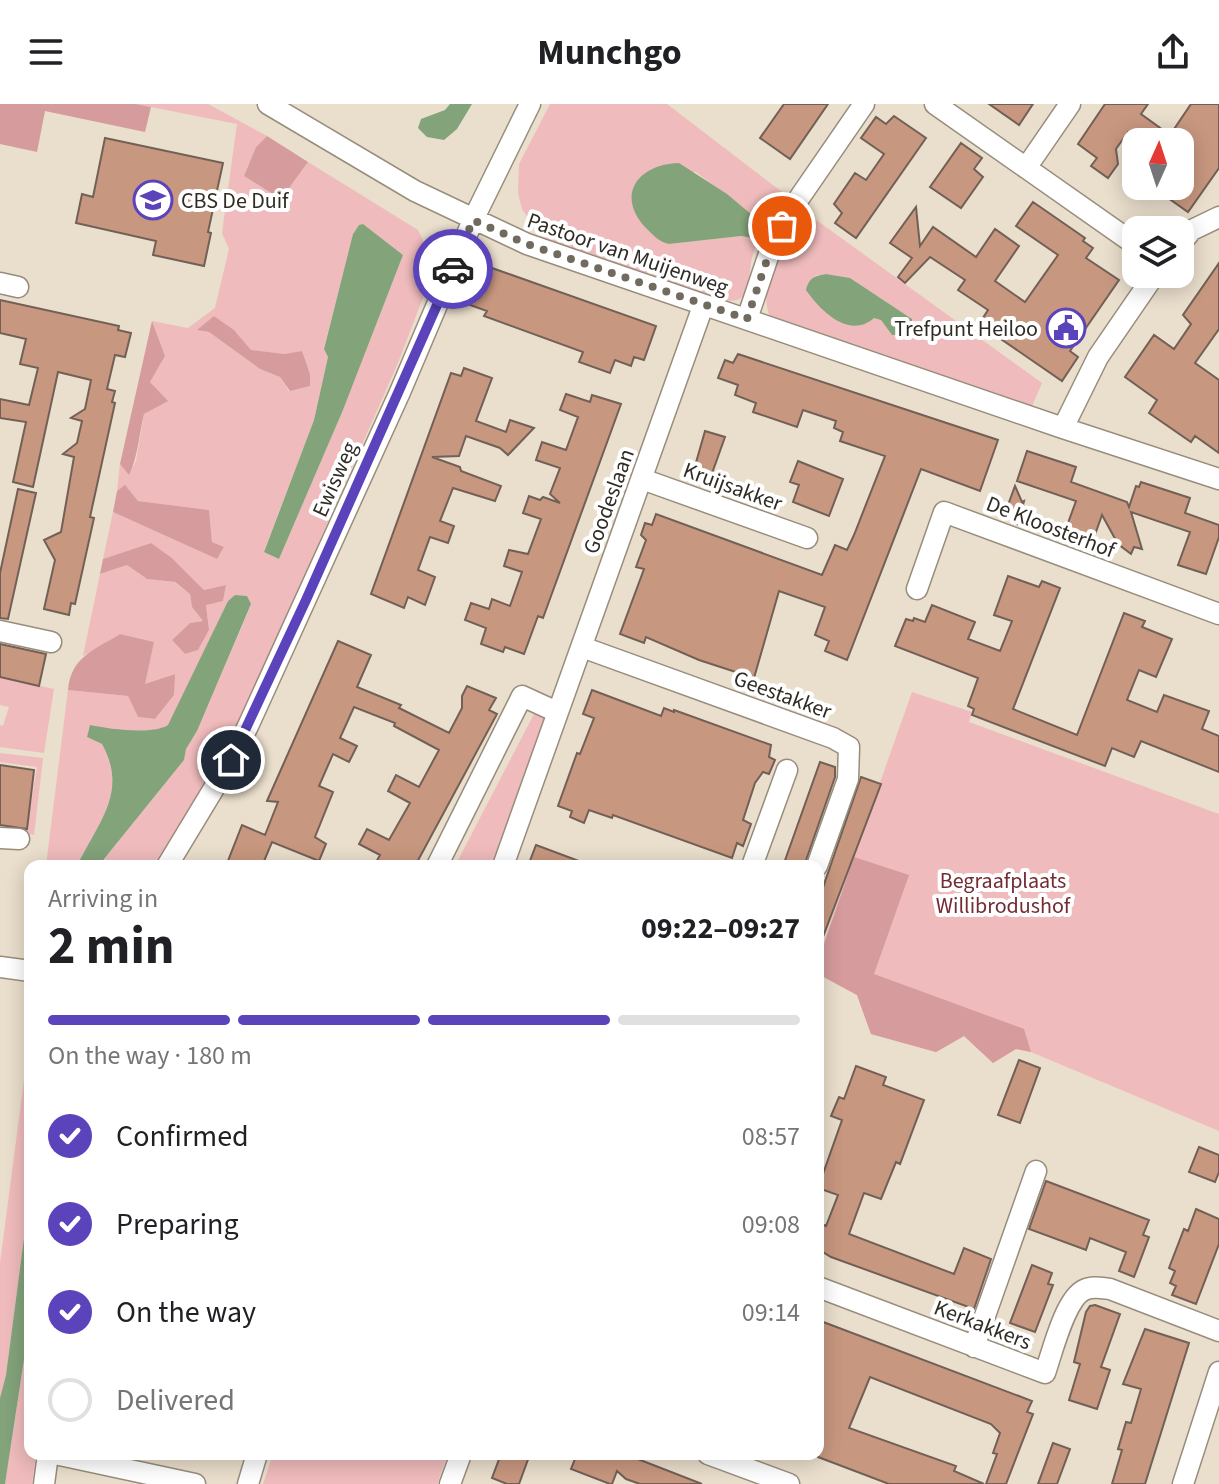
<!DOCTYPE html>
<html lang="en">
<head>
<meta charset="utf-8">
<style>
	:root { --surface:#fff; --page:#f2f2f2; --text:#202124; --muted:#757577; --line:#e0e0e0; --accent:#5a43bb }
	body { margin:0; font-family:"Source Sans 3",sans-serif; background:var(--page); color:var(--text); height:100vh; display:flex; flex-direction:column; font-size:30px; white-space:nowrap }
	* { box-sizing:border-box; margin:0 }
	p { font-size:26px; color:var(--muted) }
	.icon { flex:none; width:44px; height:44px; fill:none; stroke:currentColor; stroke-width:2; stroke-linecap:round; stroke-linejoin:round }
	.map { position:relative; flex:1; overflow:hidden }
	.sheet { position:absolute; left:24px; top:756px; width:800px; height:600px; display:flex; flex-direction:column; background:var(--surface); border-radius:16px; box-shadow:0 4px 20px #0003 }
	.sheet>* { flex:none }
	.needle { width:52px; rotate:3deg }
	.tools { position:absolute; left:1122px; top:24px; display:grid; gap:16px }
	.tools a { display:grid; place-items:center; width:72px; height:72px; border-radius:16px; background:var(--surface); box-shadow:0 4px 20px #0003; font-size:40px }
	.pin { position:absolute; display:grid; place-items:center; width:68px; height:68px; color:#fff; margin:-34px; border:4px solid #fff; border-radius:50%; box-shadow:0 2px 8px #0007 }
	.courier { position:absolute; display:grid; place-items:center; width:80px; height:80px; margin:-40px; border:6px solid #5a43bb; border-radius:50%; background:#fff; color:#222; box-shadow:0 2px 10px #0007 }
	.overview em { font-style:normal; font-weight:700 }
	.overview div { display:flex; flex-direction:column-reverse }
	.overview { display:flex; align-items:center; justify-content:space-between; height:136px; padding:0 24px }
	h1 { font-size:52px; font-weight:700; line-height:60px }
	.bar { display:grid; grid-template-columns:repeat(4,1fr); gap:12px 8px; align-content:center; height:96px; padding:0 24px }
	.bar i { height:10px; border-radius:6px; background:var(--line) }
	.bar .active { background:var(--accent) }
	.bar p { grid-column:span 4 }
	ol { padding:0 24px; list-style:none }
	li { display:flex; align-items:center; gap:24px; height:88px }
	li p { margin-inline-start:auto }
	li .icon { padding:8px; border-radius:50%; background:var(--accent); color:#fff; stroke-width:4 }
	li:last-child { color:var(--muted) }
	li i { width:44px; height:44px; border:4px solid var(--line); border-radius:50% }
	header { display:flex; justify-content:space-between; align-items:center; height:104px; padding:0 24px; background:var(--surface); font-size:36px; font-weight:700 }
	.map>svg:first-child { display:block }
</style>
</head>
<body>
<header><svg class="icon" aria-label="menu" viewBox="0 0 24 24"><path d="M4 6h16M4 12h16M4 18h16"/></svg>Munchgo<svg class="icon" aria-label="share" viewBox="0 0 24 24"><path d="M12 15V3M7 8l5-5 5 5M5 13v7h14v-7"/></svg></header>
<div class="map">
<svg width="1219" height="1380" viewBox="0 0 1219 1380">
	<rect width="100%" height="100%" fill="#eadecc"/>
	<path fill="#efbbbc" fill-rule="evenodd" d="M136,0H208L267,32L256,43L244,72L281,95L308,58L418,126L429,149L432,170L398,259L235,628L156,762H101L104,755L184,656L186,645L197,627L251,501L247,492L235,491L228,497L169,621C152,632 109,625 90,622L87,633L102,640C129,689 97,719 77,762H46L68,586L128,592L138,613L155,615L174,591V570L144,581L154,538L120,530L83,552L100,470L127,461L147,475L174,478L190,490L192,503L203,517L190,519L172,536L185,550L198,546L209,526L206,500L223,497L226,481L204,486L172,454L151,439L103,455L113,408L217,455L224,443L212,438L209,406L138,397L125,382L117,387L120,360L129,370L136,357L144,310L167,297L150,278L165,252L152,217L188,224L215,204L229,145L222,129L237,20ZM363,120L403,151L343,306L279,455L264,447L314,316L328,253L324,244L353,130L359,121ZM214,212L234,226L251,246L284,250L302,247L310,270V282L289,287L280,273L260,265L209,228L198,226Z
		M550,0H667L786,91C774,110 757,132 752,154C749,165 751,183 743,192C737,199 727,196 719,196L563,143L539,131L522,105L518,89L519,60ZM651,66L696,68L758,116L753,134L741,132L669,140L633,84Z
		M801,105L1042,279L1032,302L770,213C756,180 784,133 801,105ZM826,170L850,174L912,215L898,231H892L881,216L814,172Z
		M0,573L54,585L44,649L0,643V621L3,622L9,603L0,601Z
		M912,588L972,608L969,618L1219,710V1027L1031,948L1016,945L993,959L964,932L936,948L871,930L857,891L818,870V854Z
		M535,608L547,613L494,762H455Z
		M0,649L43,654L34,731L26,729L37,663L0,658Z
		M30,930V1088L6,1271L0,1294V1159Z
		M30,1216V1350H36L32,1380H5Z
		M273,1350H448L437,1380H263Z"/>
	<path fill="#d59b9d" d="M0,0H136L151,3L145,28L45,7L37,48L0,40Z
		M267,32L308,58L281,95L244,72L256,43Z
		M214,212L234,226L251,246L284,250L302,247L310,270V282L290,287L280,273L260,265L209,228L197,226Z
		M152,217L165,252L150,278L168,297L144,310C139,330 138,353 129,371L120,360Z
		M125,381L138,397L209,406L212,438L224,443L217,455L113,408L117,387Z
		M151,439L172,454L204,486L226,481L223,497L206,501L209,526L198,546L185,550L172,536L190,519L203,517L192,503L190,490L175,478L147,475L127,461L100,470L103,455Z
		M120,530L154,538L145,580L175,570L174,591L155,615L138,613L128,592L68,586C71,553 94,546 120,530Z
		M854,753L909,771L874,870L1024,925L1031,948L1016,945L993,959L964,932L936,948L871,930L857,891L818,870V858Z"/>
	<path fill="#83a37b" d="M450,0H472L457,25L444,36L427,33L418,24L421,15L445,6Z
		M679,59L727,90L758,116L760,125L753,134L741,132L669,140C660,138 655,133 648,126C614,93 637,60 679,59Z
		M363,120L403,151L343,306L279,455L264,448L314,316L328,253L324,245L353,130L359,121Z
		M826,170L850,174L912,215V221L897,231H892L881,216L874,214C849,236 820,206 806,186C809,174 814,172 826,170Z
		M235,491L247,492L251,500L197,627L186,645L184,656L104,755L101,762H77C97,719 129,689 102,640L87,633L90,621C109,625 153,631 168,621L228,497Z
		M30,1088V1216L5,1380H0V1294L6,1271Z"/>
	<path fill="#c8977f" stroke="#726057" stroke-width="2" d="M784,0H828L790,55L760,34Z
		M989,0H1033L1019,21Z
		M1105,0H1148L1141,10L1170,31L1191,0H1219V64L1188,108L1151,82H1180V38H1143L1128,28L1116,45L1118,60L1108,74L1091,62L1097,54L1078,40Z
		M894,12L926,34L856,134L835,119L842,109L834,100L855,69L866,76L884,50L861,34L876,13L886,20Z
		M105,34L223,59L208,128L211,129L204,162L153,151L156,137L76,119L82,90L93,93Z
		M961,39L982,54L974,65L983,73L961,104L930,83Z
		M1033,98L1085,134L1083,137L1093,144L1086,154L1119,176L1070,247L1078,253L1062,277L979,220L988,206L958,186L965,176L930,153L905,179L898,173L912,154L890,139L916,103L920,142L933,123L976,153L995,125L1019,142L995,177L1025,198L1058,151L1016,122Z
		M1219,159V225L1195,259L1219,276V349L1195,332L1191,338L1149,309L1157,296L1125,273L1154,231L1174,245L1191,220L1183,211Z
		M492,164L656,222L644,256L634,253L631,262L615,256L610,269L579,258L583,248L484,212L487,207L467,200L477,170L486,173L489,165Z
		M0,196L119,222L118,226L131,229L125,253L115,251L107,285L115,287L112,298L115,299L90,413L94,414L75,500L71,499L69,511L44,505L55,456L44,436L61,428L74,353L63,350L77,339L82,317L71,314L85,305L91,276L58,268L33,383L13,378L26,318L0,314V295L29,301L38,264L20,260L26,235L0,229Z
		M738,250L998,336L980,387L921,365L847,556L825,547L829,537L815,531L825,503L779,487L754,574L699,556L646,533L644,539L620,530L644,465L636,463L646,436L641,431L645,419L652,421L656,410L822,471L835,441L847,446L854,431L885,352L840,337L843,328L834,324L836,317L803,306L797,323L753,308L756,299L735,291L738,281L718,274L725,256L733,259Z
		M464,264L492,274L476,317L506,328L510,316L534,324L508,351L500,344L466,332L459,352L432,353L460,363L461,367L501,382L495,397L453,384L440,417L454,422L448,439L430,433L418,466L435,473L425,501L408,493L404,504L371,490L451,269L461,272Z
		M566,290L590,298L592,291L621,300L543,514L538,512L524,550L505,543L503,548L481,540L486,524L465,516L471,499L489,505L492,495L510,502L522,468L504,462L509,446L528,450L541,415L523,409L529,392L540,396L543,393L560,399L550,390L560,364L536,356L542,338L566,346L578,313L560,306Z
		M705,327L725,333L710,375L693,369Z
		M1027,347L1076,363L1071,378L1127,398L1129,403L1136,382L1139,383L1141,378L1190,394L1185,409L1219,421V433L1206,470L1178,461L1190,428L1131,408L1142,445L1134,443L1131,450L1118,440L1102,411L1092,439L1064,430L1076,397L1017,377Z
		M798,357L843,375L829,412L793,398L799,381L790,378Z
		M1015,382L1022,398L1024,397L1023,401L1029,415L1020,412L1017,420L998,403L1008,401Z
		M18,385L36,389L8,515L0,514V469Z
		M1008,472L1039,483L1042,477L1060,484L1013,605L1077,631L1124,509L1145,517L1142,523L1172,535L1156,573L1139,566L1127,596L1157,608L1164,591L1209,607L1202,625L1219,632V668L1141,637L1134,653L1112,644L1105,662L972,611L974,605L968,602L978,574L895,542L906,515L913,517L914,514L925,518L932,501L975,518L968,535L1000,547L1012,517L994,511Z
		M338,537L371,551L357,583L401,601L399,604L449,629L462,604V592L467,582L496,594L489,606L497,610L415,762H374L380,751L359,740L367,725L389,736L410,699L388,687L396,671L419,683L439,646L394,622L395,619L354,603L340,634L357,642L349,658L333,650L319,682L333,688L315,733L326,740L319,757L272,738L262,762H226L242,721L265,731L278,698L267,697Z
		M0,540L46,550L39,582L0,573Z
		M592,586L661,612L664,604L674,608V606L771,641L769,653L775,656L769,670L763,668L755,679L743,716L751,720L743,742L737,739L732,754L613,711L612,714L589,706L584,719L570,713L572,707L558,702L577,649L580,650L594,614L583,610Z
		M820,658L835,663V673L804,762H783Z
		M0,661L34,666L27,725L0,721Z
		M861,673L881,680L818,846V798Z
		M536,741L587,760L586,762H528Z
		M1019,956L1040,964L1020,1019L998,1011Z
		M856,962L886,973L883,981L924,996L900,1060L896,1058L881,1095L864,1089L849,1130L954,1170L964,1144L991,1155L974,1205L831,1153L818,1145V1118L826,1122L838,1091L818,1084L842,1016L831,1012L839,993L844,995Z
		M1199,1043L1219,1051V1068L1215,1078L1189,1068Z
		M1046,1077L1149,1116L1143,1131L1149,1133L1134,1173L1119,1167L1126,1148L1090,1134L1086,1146L1029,1125Z
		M1196,1105L1219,1115V1140L1196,1200L1172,1191L1176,1182L1170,1179L1175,1167L1169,1164L1184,1125L1188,1127Z
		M1032,1161L1052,1169L1048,1180L1053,1181L1035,1228L1010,1219Z
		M1095,1201L1120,1210L1101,1263L1110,1266L1097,1305L1069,1296L1080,1260L1074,1258L1086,1208L1090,1202Z
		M818,1216L1032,1297L1027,1308L1033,1310L1006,1380H986L997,1350L993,1349L1000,1329L991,1320L870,1273L849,1324L956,1362L954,1367L984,1380H889L818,1353Z
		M1145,1225L1189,1239L1145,1380H1112L1122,1346L1118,1345L1126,1318L1131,1319L1141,1285L1123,1280Z
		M1053,1339L1070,1345L1057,1380H1038Z
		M501,1350H530L519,1380H507L492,1374Z
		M577,1350H625L702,1380H640L626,1375L617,1367L612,1380H610L571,1365Z"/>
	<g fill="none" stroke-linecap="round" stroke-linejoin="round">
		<g stroke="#988d7c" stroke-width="23">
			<path id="minor" d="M268,0L415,87L527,140L1063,324L1219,375
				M935,0L1136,141
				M1026,64L1070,0
				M1180,140L1192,126L1219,113
				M0,179L18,183
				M747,215L773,138L791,106L864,0
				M1063,324L1098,253L1155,170
				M642,375L807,434
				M917,485L944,408L1219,510
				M0,527L51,538
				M582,543L833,634L849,643L848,675L817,762
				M0,734L19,735
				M167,762L231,656L248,622L400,288L473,116L530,0
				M437,762L522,592L557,608
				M503,762L703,202
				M752,762L787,666
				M0,863L30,867
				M818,1183L1045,1269C1052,1249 1065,1195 1084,1186C1092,1182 1101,1184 1110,1185L1219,1227
				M974,1243L1036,1067
				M55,1350L195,1380
				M708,1350L789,1380
				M44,1380L48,1350
				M248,1380L257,1350
				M450,1380L461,1350
				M1183,1380L1219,1268"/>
		</g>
		<use href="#minor" stroke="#fff" stroke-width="20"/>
	</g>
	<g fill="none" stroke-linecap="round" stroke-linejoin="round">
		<path stroke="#716a5f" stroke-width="8" stroke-dasharray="0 14.4" d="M453,165L473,116L527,140L747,215L773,138L782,122"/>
		<path stroke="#5a43bb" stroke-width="10" d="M231,656L306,496L453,165"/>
	</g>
	<defs>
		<g id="school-ring" transform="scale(2)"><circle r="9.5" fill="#fff" stroke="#5a43bb" stroke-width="1.5"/><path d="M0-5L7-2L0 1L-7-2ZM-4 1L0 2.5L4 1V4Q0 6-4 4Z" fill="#5a43bb"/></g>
		<g id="civic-ring" transform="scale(2)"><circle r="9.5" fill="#fff" stroke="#5a43bb" stroke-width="1.5"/><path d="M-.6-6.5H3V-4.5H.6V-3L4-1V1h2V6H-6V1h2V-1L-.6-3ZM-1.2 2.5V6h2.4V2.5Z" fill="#5a43bb"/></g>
	</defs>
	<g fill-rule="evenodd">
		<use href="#school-ring" x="153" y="96"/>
		<use href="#civic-ring" x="1066" y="224"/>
	</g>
	<g text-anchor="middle" stroke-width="8" stroke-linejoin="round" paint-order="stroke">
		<g font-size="22" fill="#302c25" stroke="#fff" text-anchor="start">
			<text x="181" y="104">CBS De Duif</text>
			<text x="1038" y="232" text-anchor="end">Trefpunt Heiloo</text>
		</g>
		<g font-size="22" fill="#302c25" stroke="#fff">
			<text transform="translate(628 149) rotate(19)" y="8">Pastoor van Muijenweg</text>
			<text transform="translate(334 375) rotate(-66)" y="8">Ewisweg</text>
			<text transform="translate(733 382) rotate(20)" y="8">Kruijsakker</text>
			<text transform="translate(608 397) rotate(-70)" y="8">Goodeslaan</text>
			<text transform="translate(1051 422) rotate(21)" y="8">De Kloosterhof</text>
			<text transform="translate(783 590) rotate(20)" y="8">Geestakker</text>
			<text transform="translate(983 1220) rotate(21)" y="8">Kerkakkers</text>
		</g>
		<g font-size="22" fill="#722c32" stroke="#fff">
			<text x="1003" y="784">Begraafplaats<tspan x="1003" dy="25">Willibrodushof</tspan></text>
		</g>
	</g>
</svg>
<div class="tools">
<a><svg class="needle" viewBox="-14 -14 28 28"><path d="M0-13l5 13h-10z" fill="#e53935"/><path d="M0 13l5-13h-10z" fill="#757577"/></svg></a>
<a><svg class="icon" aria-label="layers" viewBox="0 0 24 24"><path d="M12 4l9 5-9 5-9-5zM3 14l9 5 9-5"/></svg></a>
</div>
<div class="pin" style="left:782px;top:122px;background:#ea580c"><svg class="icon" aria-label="bag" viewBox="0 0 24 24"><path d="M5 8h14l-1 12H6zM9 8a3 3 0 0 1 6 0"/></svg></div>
<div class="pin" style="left:231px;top:656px;background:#1f2937"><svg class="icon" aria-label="home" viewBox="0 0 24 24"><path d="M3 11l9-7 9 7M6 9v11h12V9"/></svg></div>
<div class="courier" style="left:453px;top:165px"><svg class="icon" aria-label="car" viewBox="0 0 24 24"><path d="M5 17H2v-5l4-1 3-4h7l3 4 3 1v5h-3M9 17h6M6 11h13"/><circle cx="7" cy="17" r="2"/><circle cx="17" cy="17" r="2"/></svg></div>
<section class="sheet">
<div class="overview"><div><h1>2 min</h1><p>Arriving in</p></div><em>09:22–09:27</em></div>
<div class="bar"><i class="active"></i><i class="active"></i><i class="active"></i><i></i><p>On the way · 180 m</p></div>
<ol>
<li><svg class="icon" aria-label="check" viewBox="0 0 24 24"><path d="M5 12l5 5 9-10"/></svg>Confirmed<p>08:57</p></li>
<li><svg class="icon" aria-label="check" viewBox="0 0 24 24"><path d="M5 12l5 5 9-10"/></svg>Preparing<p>09:08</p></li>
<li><svg class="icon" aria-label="check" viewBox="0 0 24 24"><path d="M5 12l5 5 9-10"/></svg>On the way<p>09:14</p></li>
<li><i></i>Delivered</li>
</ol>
</section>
</div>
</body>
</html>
